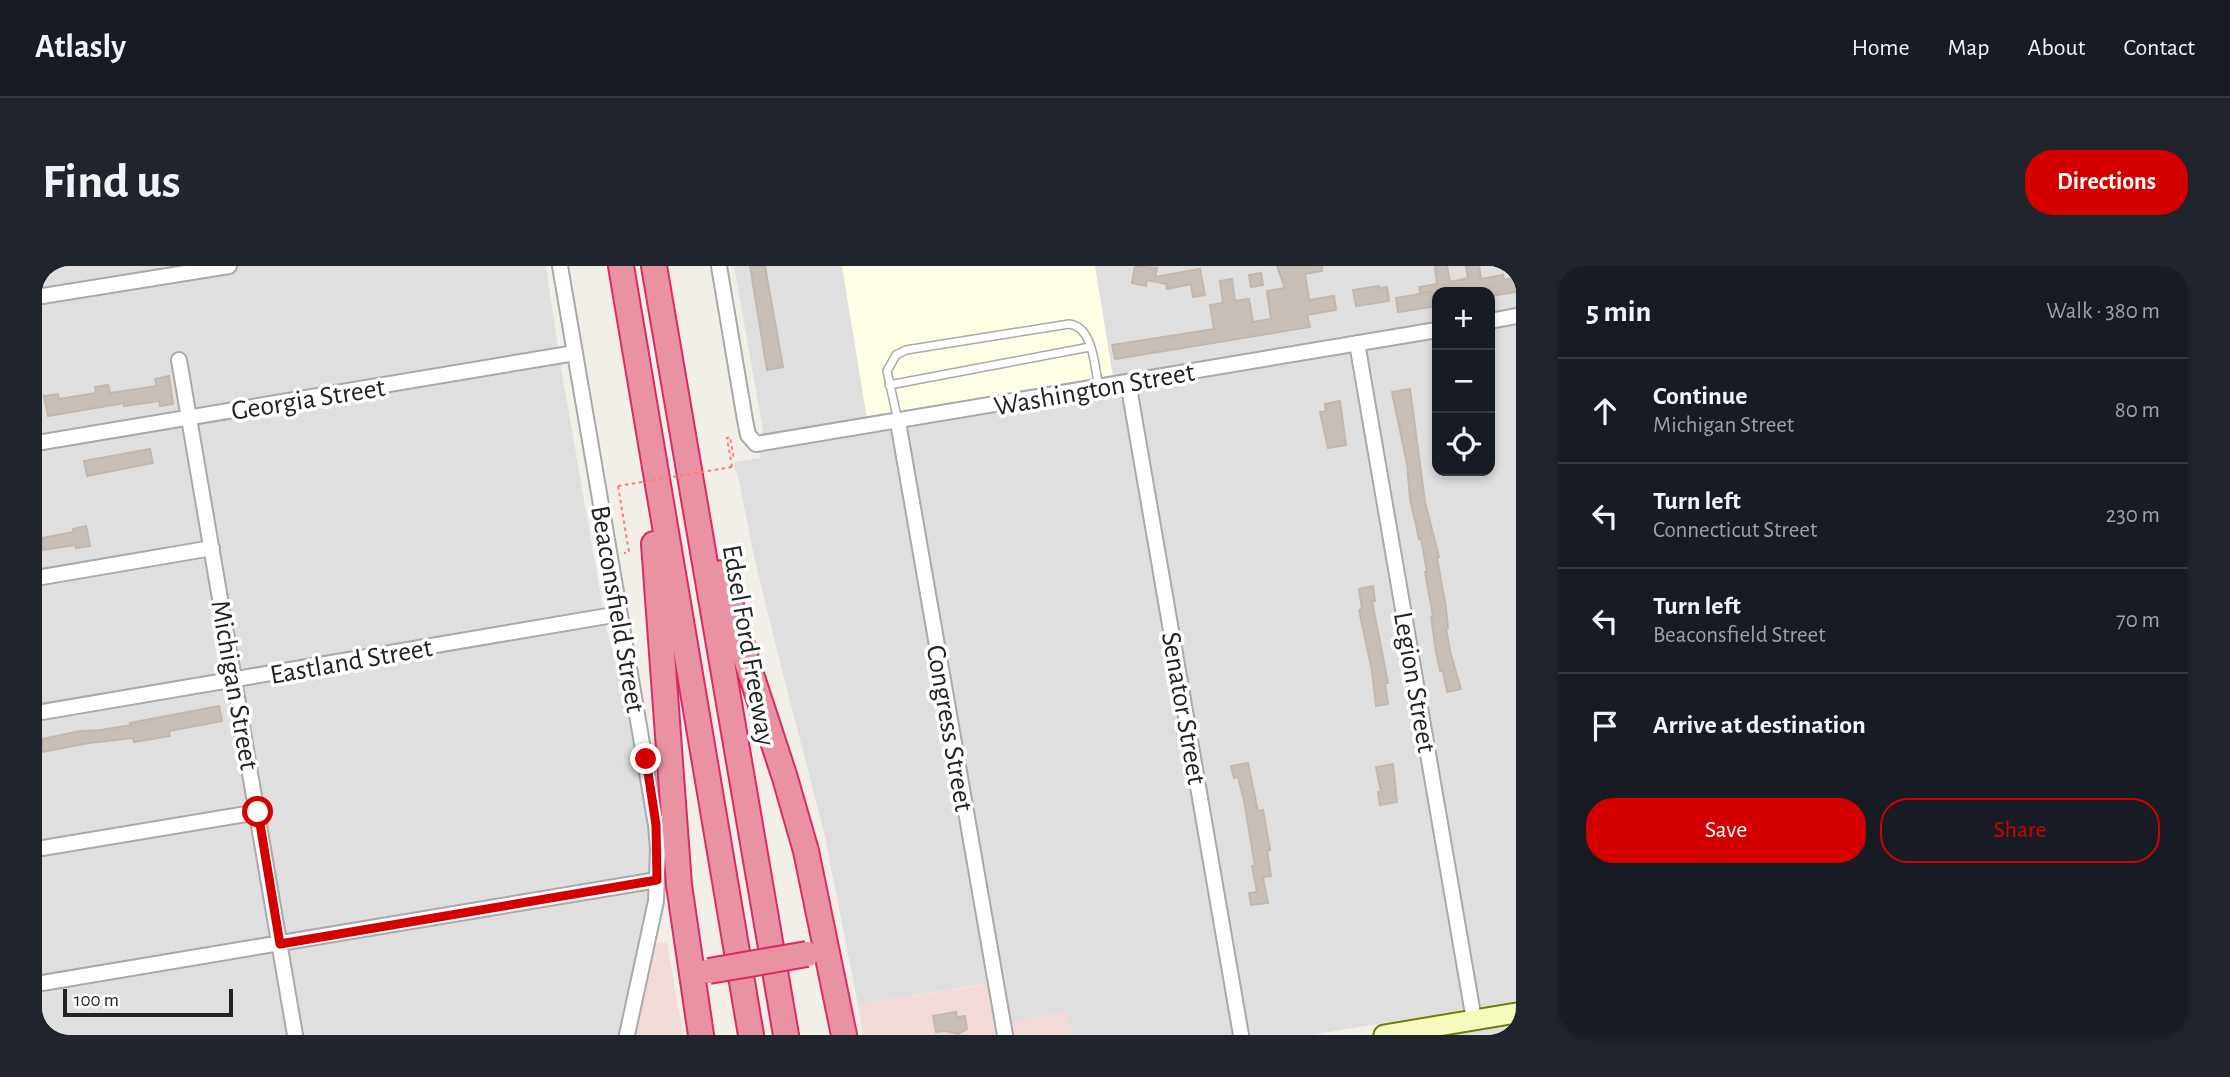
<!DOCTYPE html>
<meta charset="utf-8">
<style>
body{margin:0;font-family:"Alegreya Sans",sans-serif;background:#20242c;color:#f1f3f6}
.controls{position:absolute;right:21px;top:21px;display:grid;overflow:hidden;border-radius:14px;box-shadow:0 4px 10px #0003}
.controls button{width:63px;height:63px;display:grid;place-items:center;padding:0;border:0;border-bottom:2px solid #363941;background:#171b24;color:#f1f3f6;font:35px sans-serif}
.scale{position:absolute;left:21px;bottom:18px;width:170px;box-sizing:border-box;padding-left:7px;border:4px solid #222;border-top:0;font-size:19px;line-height:24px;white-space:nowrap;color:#222;-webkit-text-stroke:5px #fff;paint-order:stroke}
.stop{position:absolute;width:21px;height:21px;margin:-16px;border:5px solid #d40000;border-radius:50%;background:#fff}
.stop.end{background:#d40000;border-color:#fff;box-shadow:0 2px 7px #0008}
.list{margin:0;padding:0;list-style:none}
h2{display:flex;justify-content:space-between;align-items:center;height:91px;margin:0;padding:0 28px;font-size:30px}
h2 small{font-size:23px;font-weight:400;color:#9ea1a6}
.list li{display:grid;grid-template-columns:46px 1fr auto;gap:21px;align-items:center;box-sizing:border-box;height:105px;padding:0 28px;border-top:2px solid #363941}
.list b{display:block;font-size:26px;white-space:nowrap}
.list p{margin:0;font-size:23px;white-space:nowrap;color:#9ea1a6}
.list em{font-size:23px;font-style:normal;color:#9ea1a6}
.actions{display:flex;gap:14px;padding:21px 28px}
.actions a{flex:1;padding:16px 0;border:2px solid #d40000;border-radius:28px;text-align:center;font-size:24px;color:#d40000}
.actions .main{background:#d40000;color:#fff}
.icon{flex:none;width:38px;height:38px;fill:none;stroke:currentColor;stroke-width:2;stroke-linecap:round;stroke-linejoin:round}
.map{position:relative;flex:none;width:1474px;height:769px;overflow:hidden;border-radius:28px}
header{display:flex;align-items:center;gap:42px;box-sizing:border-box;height:98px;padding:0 35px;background:#171b24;border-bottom:2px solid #363941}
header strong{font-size:33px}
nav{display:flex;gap:38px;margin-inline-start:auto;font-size:24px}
.intro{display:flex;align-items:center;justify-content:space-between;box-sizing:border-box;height:168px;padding:0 42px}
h1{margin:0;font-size:49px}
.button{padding:18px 32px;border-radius:28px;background:#d40000;color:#fff;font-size:24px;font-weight:700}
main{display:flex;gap:42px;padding:0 42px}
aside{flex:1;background:#171b24;border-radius:28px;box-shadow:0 4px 10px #0003}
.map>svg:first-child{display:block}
.residential{fill:#e0dfdf;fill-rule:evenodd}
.commercial{fill:#f2dad9}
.education{fill:#ffffe5}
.building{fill:#c7bfb8;stroke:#c4b6ab;stroke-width:2}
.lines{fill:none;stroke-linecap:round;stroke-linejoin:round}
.lane-casing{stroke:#a9a9a9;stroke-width:10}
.street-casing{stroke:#a9a9a9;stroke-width:18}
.secondary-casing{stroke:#707d05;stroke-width:23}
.highway-casing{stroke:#dc2a67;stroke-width:28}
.path{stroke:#fa8072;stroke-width:2;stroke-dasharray:3.5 3.5;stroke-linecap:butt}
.lane{stroke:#fff;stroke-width:7}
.street{stroke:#fff;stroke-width:14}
.secondary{stroke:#f7fabf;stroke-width:19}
.highway{stroke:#e892a2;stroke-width:24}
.highway-bridge-casing{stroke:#dc2a67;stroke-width:28;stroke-linecap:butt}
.path-bridge{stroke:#fa8072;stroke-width:2;stroke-dasharray:3.5 3.5;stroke-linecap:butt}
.highway-bridge{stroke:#e892a2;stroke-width:24}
.route{stroke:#d40000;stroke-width:9}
.labels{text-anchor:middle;stroke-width:7;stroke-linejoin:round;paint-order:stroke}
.street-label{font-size:28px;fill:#222;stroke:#fff}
</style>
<header>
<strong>Atlasly</strong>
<nav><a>Home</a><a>Map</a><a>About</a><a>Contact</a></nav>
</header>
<div class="intro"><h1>Find us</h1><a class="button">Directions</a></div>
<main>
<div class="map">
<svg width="1474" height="769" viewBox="0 0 1474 769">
<rect width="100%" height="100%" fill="#f2efe9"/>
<path class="residential" d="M 0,0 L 504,0 L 519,102 L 565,365 L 587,445 L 605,549 L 607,596 L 605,640 L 576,769 L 0,769 Z
M 692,0 L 1474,0 L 1474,735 L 1269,769 L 1029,769 L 1025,746 L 967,756 L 960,715 L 816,739 L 782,566 L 735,385 L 712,290 L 696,210 L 693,204 L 692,196 L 719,192 L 717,185 L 721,165 ZM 1395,26 L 1448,26 L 1448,205 L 1395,205 Z
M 1474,758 L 1474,769 L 1409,769 Z"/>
<path class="commercial" d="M 615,676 L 625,677 L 641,769 L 593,769 Z
M 946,718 L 954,758 L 1025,746 L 1029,769 L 821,769 L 816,739 Z"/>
<path class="education" d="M 800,0 L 1053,0 L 1071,111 L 825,153 Z"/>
<path class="building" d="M 708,0 L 723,0 L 741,101 L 725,104 Z
M 1093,0 L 1115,2 L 1113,11 L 1158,3 L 1163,29 L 1151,31 L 1149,18 L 1125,23 L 1124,18 L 1105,14 L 1104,20 L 1090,17 Z
M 1235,0 L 1280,0 L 1280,5 L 1263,8 L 1267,34 L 1292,30 L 1294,44 L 1265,49 L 1268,61 L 1073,93 L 1070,79 L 1172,63 L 1168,39 L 1181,37 L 1178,15 L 1190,13 L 1193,35 L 1207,33 L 1211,56 L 1229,53 L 1225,25 L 1243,22 Z
M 1393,0 L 1405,0 L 1408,16 L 1426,12 L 1424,0 L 1437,0 L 1439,13 L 1461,9 L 1462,14 L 1474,11 L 1474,26 L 1448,30 L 1448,26 L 1395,26 L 1395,40 L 1356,46 L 1354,32 L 1389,26 L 1378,26 L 1377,21 L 1395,18 Z
M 1219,7 L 1221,19 L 1209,21 L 1207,9 Z
M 1337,20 L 1337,22 L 1345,21 L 1347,35 L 1314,40 L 1311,24 Z
M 127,110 L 131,138 L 118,140 L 117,135 L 82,140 L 82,137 L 6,150 L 2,130 L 16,128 L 17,133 L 54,127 L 53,121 L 66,119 L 68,127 L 115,120 L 113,113 Z
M 1368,123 L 1383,236 L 1397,291 L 1395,292 L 1404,342 L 1406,362 L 1404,363 L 1409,389 L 1419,423 L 1405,426 L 1401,405 L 1398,405 L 1394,385 L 1389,351 L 1391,350 L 1383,306 L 1385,306 L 1379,272 L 1377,273 L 1368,233 L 1365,198 L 1350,126 Z
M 1298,135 L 1304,179 L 1286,182 L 1278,146 L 1284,145 L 1283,138 Z
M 108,183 L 111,197 L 45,210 L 42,195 Z
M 44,260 L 48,280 L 34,282 L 34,279 L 0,284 L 0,272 L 31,266 L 31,263 Z
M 1331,320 L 1333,335 L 1330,335 L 1346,417 L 1343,417 L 1346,438 L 1334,440 L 1330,405 L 1317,344 L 1320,343 L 1317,323 Z
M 177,440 L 180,455 L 127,465 L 128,470 L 92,476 L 91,472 L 47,477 L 0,486 L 0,473 L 38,465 L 59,464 L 89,459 L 88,457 Z
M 1206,497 L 1216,545 L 1221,544 L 1228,584 L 1225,585 L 1229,610 L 1221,611 L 1226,637 L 1209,639 L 1207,627 L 1215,626 L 1210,600 L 1213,600 L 1202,534 L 1196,511 L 1192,512 L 1189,500 Z
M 1351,498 L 1355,536 L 1338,539 L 1336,526 L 1339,526 L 1334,501 Z
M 914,746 L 915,751 L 923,750 L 925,763 L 916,768 L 902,765 L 894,766 L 891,750 Z"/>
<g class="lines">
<g class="lane-casing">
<path id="lane" d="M 847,119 L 1048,81
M 856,155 L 845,105 L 854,89 L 864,84 L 1027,58 C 1052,61 1052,100 1057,121"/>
</g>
<g class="street-casing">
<path id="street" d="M 518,0 L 614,559 L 616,584 L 614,635 L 585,769
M 677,0 L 703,154 L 706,169 L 714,178 L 1395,64
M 0,30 L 187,0
M 1448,55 L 1474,50
M 1315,77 L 1432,754
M 137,94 L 253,769
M 1086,116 L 1199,769
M 856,156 L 963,769
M 0,176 L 533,87
M 0,311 L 170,282
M 0,446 L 577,348
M 0,582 L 216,546
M 0,717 L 615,614"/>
</g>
<g class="secondary-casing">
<path id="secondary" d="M 1342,769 L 1474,747"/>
</g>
<g class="highway-casing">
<path id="highway" d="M 579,0 L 709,769
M 612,0 L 744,769
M 612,278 L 637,619 L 659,769
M 680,307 L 704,393 L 743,512 L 764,585 L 802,769"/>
</g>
<path class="path" d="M 690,201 L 685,172 L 688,171 L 692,194
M 576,220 L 587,286 L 582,287"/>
<use href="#lane" class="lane"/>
<use href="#street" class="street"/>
<use href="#secondary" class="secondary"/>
<use href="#highway" class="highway"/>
<g class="highway-bridge-casing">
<path id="highway-bridge" d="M 667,705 L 765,688"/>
</g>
<path class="path-bridge" d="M 576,220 L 690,201"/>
<use href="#highway-bridge" class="highway-bridge"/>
</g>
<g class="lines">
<path class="route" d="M 216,546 L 238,678 L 615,614 L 614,559 L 604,493"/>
</g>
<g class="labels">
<g class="street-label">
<text transform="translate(1052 122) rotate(-10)" y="10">Washington Street</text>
<text transform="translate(266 132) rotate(-9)" y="10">Georgia Street</text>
<text transform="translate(577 343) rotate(80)" y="10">Beaconsfield Street</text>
<text transform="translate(708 379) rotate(80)" y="10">Edsel Ford Freeway</text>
<text transform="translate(309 394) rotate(-10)" y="10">Eastland Street</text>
<text transform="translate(1374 416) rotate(80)" y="10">Legion Street</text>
<text transform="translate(194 419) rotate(80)" y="10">Michigan Street</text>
<text transform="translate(1143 442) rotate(80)" y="10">Senator Street</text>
<text transform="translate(909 462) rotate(80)" y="10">Congress Street</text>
</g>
</g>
</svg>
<div class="controls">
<button>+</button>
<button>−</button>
<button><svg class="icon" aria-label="locate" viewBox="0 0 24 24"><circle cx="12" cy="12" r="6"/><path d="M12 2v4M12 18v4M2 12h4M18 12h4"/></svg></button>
</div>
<div class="scale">100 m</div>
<div class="stop" style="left:216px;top:546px"></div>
<div class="stop end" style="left:604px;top:493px"></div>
</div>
<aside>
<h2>5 min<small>Walk · 380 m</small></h2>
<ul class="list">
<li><svg class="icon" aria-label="ahead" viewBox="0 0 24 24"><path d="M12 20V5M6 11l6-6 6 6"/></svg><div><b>Continue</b><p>Michigan Street</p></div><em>80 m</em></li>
<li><svg class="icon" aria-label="left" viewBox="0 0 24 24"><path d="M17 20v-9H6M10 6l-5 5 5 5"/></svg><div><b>Turn left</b><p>Connecticut Street</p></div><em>230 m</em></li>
<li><svg class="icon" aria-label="left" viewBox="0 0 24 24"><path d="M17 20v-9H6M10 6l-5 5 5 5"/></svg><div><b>Turn left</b><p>Beaconsfield Street</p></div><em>70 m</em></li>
<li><svg class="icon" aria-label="arrive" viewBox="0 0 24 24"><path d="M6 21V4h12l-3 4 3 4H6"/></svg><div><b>Arrive at destination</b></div></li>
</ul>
<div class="actions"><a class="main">Save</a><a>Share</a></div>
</aside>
</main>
